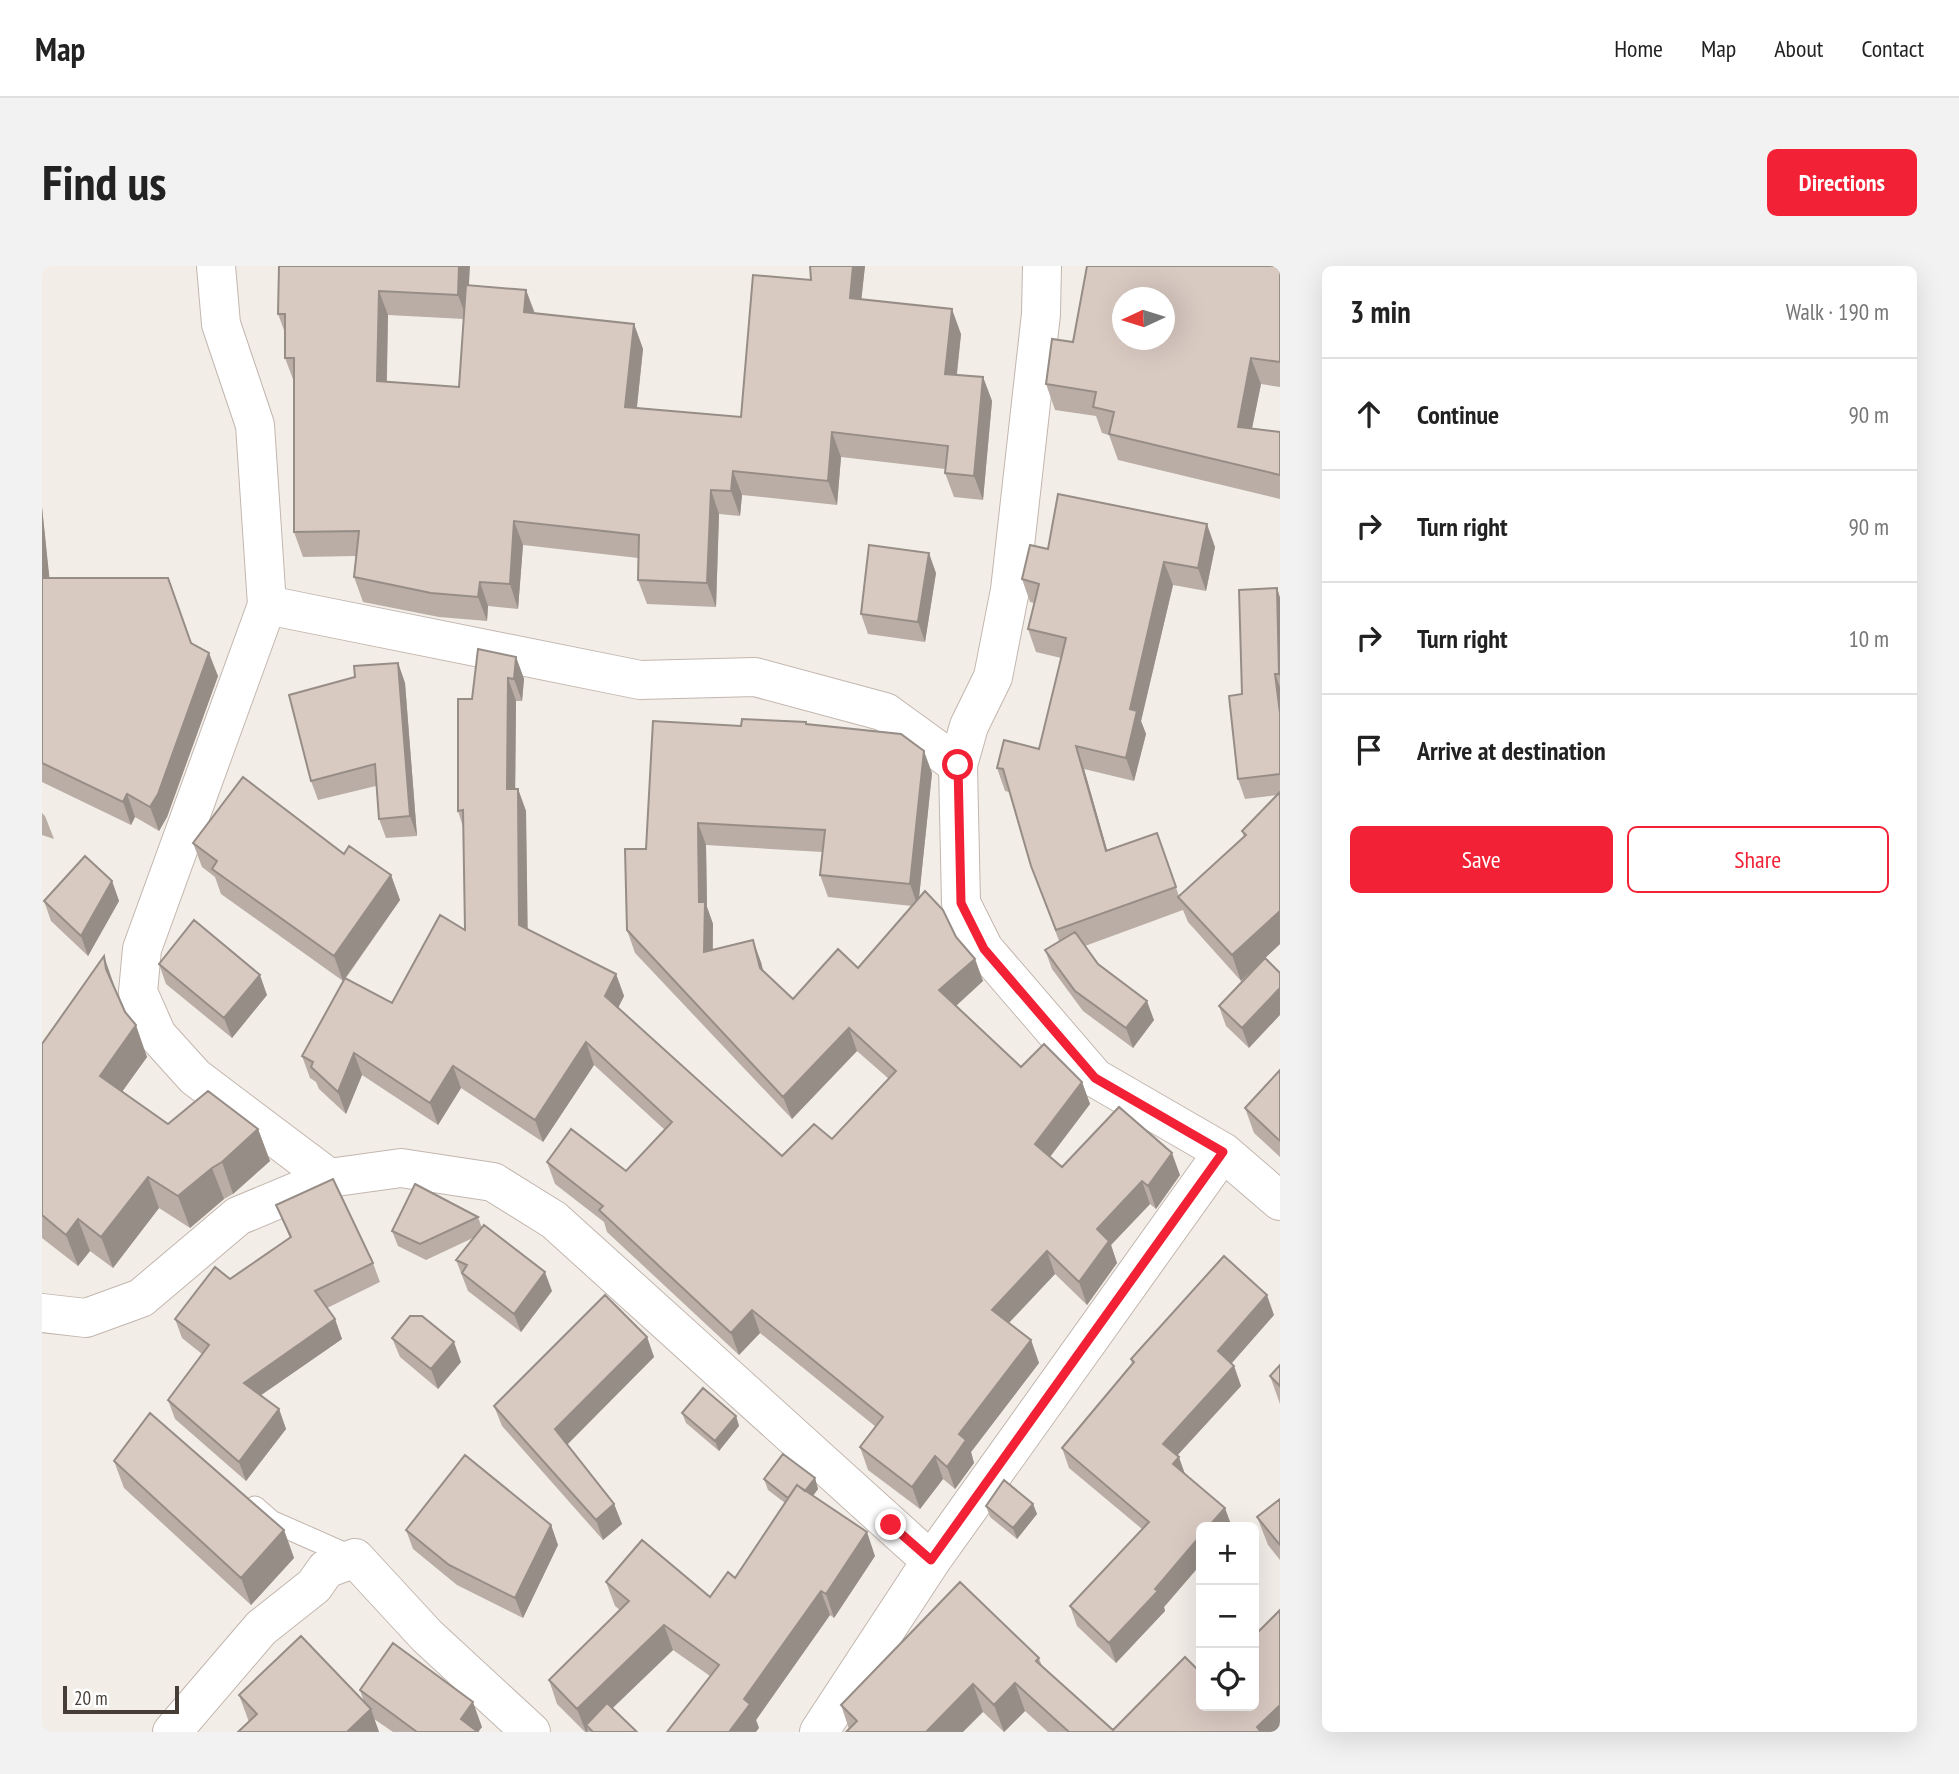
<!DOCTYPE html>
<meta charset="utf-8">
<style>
body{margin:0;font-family:"PT Sans Narrow",sans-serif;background:#f2f2f2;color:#222}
.controls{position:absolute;right:21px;bottom:21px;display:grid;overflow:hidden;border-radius:10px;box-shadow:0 7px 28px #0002}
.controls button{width:63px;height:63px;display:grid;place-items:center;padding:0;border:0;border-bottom:2px solid #e0e0e0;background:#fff;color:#222;font:35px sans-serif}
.compass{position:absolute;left:1070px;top:21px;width:63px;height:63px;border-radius:50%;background:#fff;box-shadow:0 7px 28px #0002;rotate:266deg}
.scale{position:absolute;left:21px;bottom:18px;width:116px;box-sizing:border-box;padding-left:7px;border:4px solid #473d37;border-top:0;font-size:19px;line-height:24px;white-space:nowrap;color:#473d37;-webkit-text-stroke:5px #fff;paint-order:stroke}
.stop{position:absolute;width:21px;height:21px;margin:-16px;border:5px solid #f22135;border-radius:50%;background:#fff}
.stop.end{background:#f22135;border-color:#fff;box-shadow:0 2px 7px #0008}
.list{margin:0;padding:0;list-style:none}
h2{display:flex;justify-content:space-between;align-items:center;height:91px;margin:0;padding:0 28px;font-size:30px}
h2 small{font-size:23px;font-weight:400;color:#767676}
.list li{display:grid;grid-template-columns:46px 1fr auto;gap:21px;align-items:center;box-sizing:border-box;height:112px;padding:0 28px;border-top:2px solid #e0e0e0}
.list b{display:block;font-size:26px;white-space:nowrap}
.list em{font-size:23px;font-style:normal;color:#767676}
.actions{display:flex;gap:14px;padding:21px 28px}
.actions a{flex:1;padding:16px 0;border:2px solid #f22135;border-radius:10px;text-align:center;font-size:24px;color:#f22135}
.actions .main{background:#f22135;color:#fff}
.icon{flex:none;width:38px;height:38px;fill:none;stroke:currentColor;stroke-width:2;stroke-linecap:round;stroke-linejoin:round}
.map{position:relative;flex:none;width:1238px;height:1466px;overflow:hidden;border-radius:10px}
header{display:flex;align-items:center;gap:42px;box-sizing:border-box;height:98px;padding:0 35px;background:#fff;border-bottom:2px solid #e0e0e0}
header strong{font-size:33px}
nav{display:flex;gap:38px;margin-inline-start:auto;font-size:24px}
.intro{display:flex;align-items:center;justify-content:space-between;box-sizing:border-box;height:168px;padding:0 42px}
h1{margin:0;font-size:49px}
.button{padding:18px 32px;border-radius:10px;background:#f22135;color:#fff;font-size:24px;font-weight:700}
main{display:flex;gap:42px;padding:0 42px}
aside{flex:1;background:#fff;border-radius:10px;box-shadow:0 7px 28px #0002}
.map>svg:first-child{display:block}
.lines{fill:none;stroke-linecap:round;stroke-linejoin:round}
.service-casing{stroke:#c2b6ae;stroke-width:23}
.minor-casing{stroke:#c2b6ae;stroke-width:40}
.service{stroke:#fff;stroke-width:21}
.minor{stroke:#fff;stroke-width:38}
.wall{fill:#baada6;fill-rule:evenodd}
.shaded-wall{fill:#978d87}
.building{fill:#d8c9c1;stroke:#978d87;stroke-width:2;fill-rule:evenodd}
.route{stroke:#f22135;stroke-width:9}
</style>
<header>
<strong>Map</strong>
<nav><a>Home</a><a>Map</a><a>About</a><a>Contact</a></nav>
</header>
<div class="intro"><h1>Find us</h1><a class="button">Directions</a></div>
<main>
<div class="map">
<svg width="1238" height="1466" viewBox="0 0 1238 1466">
<rect width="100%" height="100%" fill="#f3ede8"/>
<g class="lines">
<g class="service-casing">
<path id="service" d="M 213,1241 L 229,1255 L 313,1292"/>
</g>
<g class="minor-casing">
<path id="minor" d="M 174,0 L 179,58 L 213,159 L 225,339 L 100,683 L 96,726 L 115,769 L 153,811 L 287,912
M 225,339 L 598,414 L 713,411 L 843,446 L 916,499
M 1181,886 L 1238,935
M 0,1047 L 44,1052 L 99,1032 L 196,950 L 287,912 L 359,902 L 451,916 L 512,954 L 889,1295 L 1181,886 L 1053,812 L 942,683 L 919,637 L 916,499 L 927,460 L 951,411 L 968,324 L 999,48 L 1000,0
M 130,1466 L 219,1362 L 272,1320 L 284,1303 L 313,1292 L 385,1370 L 489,1466
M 777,1466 L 889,1295"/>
</g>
<use href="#service" class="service"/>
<use href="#minor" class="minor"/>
</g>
<path class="wall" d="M 237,0 L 427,19 L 484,24 L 493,47 L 592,58 L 601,83 L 595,142 L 699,151 L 769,14 L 768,0 L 823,0 L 819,33 L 919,68 L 915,109 L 941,111 L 950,135 L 941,234 L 912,231 L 903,207 L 903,203 L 799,191 L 795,239 L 700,229 L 698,250 L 677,248 L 674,341 L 605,338 L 596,314 L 596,292 L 481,279 L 476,343 L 446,340 L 445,355 L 397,351 L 321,336 L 312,311 L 314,290 L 261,291 L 252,266 L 252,116 L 243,92 L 243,67 L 236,48 ZM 346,49 L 422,53 L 417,121 L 345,116 Z
M 1238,0 L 1238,121 L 1219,118 L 1210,162 L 1238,166 L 1238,233 L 1076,194 L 1067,169 L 1060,167 L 1054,150 L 1013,144 L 1004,118 L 1031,76 Z
M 0,241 L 7,312 L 150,378 L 176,410 L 125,551 L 117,565 L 93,551 L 89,559 L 0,516 Z
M 1173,281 L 1164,325 L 1131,319 L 1099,455 L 1104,468 L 1092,515 L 1042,503 L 1065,584 L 1115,567 L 1137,630 L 1202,571 L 1200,565 L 1235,529 L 1203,533 L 1196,513 L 1200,428 L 1235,322 L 1238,332 L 1238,678 L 1223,692 L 1207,782 L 1184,760 L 1177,740 L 1217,697 L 1199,715 L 1146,656 L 1141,644 L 1043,680 L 1056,698 L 1112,754 L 1091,782 L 1041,745 L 1010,703 L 1003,684 L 1017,675 L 989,600 L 967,526 L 963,525 L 955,502 L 997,483 L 1019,392 L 994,386 L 986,363 L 992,337 L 988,336 L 980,313 Z
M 894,307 L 883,376 L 826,368 L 819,348 Z
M 474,391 L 482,413 L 480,435 L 474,435 L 473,523 L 476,523 L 484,545 L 485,663 L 574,708 L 582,730 L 576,742 L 740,890 L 790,873 L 847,813 L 815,785 L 750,853 L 593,687 L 585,664 L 604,583 L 699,460 L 764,456 L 765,459 L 890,507 L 877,632 L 914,671 L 933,693 L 941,715 L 914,740 L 979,801 L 1040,816 L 1048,838 L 1008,891 L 1020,901 L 1138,909 L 1114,943 L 1108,938 L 1069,979 L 1075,997 L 1045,1039 L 1013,1008 L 967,1057 L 989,1074 L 997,1097 L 929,1186 L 932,1197 L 913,1223 L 901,1213 L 878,1243 L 826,1204 L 818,1181 L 834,1161 L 718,1067 L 697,1089 L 565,966 L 562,956 L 513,918 L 505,896 L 584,905 L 623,864 L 552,799 L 501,876 L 419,822 L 396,859 L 320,809 L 304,848 L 277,823 L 274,816 L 268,812 L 260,790 L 301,715 L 179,628 L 173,611 L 160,601 L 151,577 L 302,588 L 349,609 L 358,634 L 304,712 L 350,737 L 423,664 L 421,561 L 416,545 L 430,433 ZM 664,579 L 780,586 L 778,609 L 786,631 L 870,640 L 816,702 L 751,733 L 721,705 L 719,696 L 671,684 L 671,658 L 665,641 Z
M 356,397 L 363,417 L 375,570 L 344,572 L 337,553 L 334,520 L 276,534 L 269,515 L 313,411 Z
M 0,547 L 3,550 L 12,573 L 0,569 Z
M 70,615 L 77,635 L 46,690 L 9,655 L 2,635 Z
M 117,698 L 225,729 L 190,772 L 124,718 Z
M 73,722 L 83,746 L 105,791 L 80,826 L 126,858 L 216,863 L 228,895 L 191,928 L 182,933 L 148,962 L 117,942 L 71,1002 L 48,985 L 36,1000 L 0,972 L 0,778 Z
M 1238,804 L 1238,891 L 1212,867 L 1203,842 Z
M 234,939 L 331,997 L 338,1016 L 285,1042 L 293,1053 L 300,1073 L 219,1129 L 237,1143 L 244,1163 L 204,1215 L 133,1153 L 126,1134 L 160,1088 L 140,1072 L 133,1053 L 248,972 Z
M 436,951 L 440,962 L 510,1025 L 479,1066 L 426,1025 L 414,994 L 433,971 L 384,994 L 356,980 L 350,965 Z
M 1232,1049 L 1189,1097 L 1192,1100 L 1199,1120 L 1135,1190 L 1143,1208 L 1159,1261 L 1159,1298 L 1122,1341 L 1123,1345 L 1074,1397 L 1035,1360 L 1028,1340 L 1100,1263 L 1027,1202 L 1020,1182 L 1090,1098 L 1089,1093 Z
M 605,1071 L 612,1091 L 525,1178 L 572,1238 L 580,1258 L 561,1274 L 460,1160 L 452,1140 Z
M 350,1072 L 419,1096 L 396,1123 L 358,1091 Z
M 1238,1099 L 1238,1138 L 1228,1110 Z
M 640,1147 L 694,1150 L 697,1160 L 677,1185 L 644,1157 Z
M 72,1195 L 242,1264 L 252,1292 L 209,1339 L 82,1222 Z
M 773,1212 L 776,1223 L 771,1230 L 833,1290 L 792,1352 L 788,1349 L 714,1454 L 717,1462 L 668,1410 L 631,1384 L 570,1442 L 595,1466 L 543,1466 L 515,1438 L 507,1414 L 578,1344 L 573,1340 L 564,1316 L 668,1331 L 693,1312 L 743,1237 L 726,1224 L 722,1213 Z
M 1238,1233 L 1238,1294 L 1226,1279 L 1215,1251 Z
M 991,1238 L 995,1248 L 975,1273 L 948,1251 L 944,1240 Z
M 509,1259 L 516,1279 L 481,1352 L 415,1319 L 371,1283 L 364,1264 Z
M 997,1392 L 1000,1400 L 1071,1464 L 1159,1440 L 1238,1466 L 1006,1466 L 983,1445 L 962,1466 L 941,1446 L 807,1463 L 799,1439 Z
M 318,1424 L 440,1461 L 436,1466 L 351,1466 L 332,1453 L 337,1466 L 207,1456 L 197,1429 L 322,1436 Z"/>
<path class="shaded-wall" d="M 417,0 L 428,0 L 425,53 L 416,29 Z
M 811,0 L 823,0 L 817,56 L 808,32 Z
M 484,24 L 493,49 L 482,46 Z
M 337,25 L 346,49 L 344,140 L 335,115 Z
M 910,43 L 919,68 L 912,132 L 903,108 Z
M 592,58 L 601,83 L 592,166 L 583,141 Z
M 1209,92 L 1219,118 L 1205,187 L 1196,161 Z
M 941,111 L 950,135 L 941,234 L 932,210 Z
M 790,166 L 799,191 L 795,239 L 786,215 Z
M 691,205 L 700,229 L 698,250 L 689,225 Z
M 669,224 L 677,248 L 674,341 L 665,317 Z
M 0,241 L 10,336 L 1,312 L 0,300 Z
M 472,255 L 481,279 L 476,343 L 468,318 Z
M 1165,258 L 1173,281 L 1164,325 L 1156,302 Z
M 887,287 L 894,307 L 883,376 L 876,356 Z
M 1122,296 L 1131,319 L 1099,455 L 1104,468 L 1092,515 L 1084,492 L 1088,443 Z
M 438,316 L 446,340 L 445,355 L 436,331 Z
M 1235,322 L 1238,332 L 1238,411 L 1237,408 Z
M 167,387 L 176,410 L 125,551 L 117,565 L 108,541 Z
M 474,391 L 482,413 L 480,435 L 472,413 Z
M 356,397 L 363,417 L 375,570 L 368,550 Z
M 1233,408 L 1238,421 L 1238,447 Z
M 466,412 L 474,435 L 473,546 L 465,523 Z
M 1034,480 L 1042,503 L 1072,608 L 1064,585 Z
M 882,485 L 890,507 L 876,641 L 868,618 Z
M 476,523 L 484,545 L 486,681 L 477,659 Z
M 85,528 L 93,551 L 89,559 L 81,536 Z
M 656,557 L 664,579 L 665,641 L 671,658 L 670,708 L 662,686 L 657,636 Z
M 349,609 L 358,634 L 301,715 L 292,690 Z
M 70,615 L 77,635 L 46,690 L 39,670 Z
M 1238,645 L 1238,678 L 1199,715 L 1190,689 Z
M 711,674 L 719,696 L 726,724 L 718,702 Z
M 62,690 L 73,722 L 76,735 L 64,703 Z
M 933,693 L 941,715 L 906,747 L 897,724 Z
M 574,708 L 582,730 L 571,752 L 563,730 Z
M 218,709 L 225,729 L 190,772 L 182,752 Z
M 1238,722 L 1238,749 L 1207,782 L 1200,762 Z
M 1105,735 L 1112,754 L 1091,782 L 1084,762 Z
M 94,759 L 105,791 L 69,841 L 58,810 Z
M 807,762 L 815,785 L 750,853 L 741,831 Z
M 544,776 L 552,799 L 501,876 L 493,854 Z
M 312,787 L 320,809 L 304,848 L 296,826 Z
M 411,800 L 419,822 L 396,859 L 388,837 Z
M 1040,816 L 1048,838 L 1001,900 L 993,878 Z
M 216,863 L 228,895 L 191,928 L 180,896 Z
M 1130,887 L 1138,909 L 1114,943 L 1106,920 Z
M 170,902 L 182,933 L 148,962 L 136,930 Z
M 106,911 L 117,942 L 71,1002 L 59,971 Z
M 1100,915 L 1108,938 L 1069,979 L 1075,997 L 1045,1039 L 1037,1016 L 1055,963 Z
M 36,953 L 48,985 L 36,1000 L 24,969 Z
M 1005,985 L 1013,1008 L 958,1066 L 950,1044 Z
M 503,1006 L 510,1025 L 479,1066 L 472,1048 Z
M 1225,1029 L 1232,1049 L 1183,1105 L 1176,1085 Z
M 710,1044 L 718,1067 L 697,1089 L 689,1067 Z
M 293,1053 L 300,1073 L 209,1136 L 202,1117 Z
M 605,1071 L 612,1091 L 521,1183 L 513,1163 Z
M 989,1074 L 997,1097 L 929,1186 L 932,1197 L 913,1223 L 905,1201 L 917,1168 Z
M 412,1076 L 419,1096 L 396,1123 L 389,1103 Z
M 1192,1100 L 1199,1120 L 1128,1197 L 1121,1178 Z
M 237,1143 L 244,1163 L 204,1215 L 197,1196 Z
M 694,1150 L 697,1160 L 677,1185 L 673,1175 Z
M 893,1190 L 901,1213 L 878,1243 L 870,1221 Z
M 1137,1191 L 1144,1211 L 1131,1198 Z
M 773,1212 L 776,1223 L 758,1247 L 754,1237 Z
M 572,1238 L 580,1258 L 561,1274 L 554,1254 Z
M 991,1238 L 995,1248 L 975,1273 L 971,1262 Z
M 1183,1242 L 1190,1261 L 1166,1261 Z
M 509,1259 L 516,1279 L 481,1352 L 473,1332 Z
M 242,1264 L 252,1292 L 209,1339 L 199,1312 Z
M 825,1266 L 833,1290 L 792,1352 L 784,1328 Z
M 1159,1269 L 1159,1298 L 1122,1341 L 1123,1345 L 1074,1397 L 1067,1377 Z
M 779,1325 L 788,1349 L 714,1454 L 717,1462 L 714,1466 L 687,1466 L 702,1433 Z
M 622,1359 L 631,1384 L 549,1463 L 544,1459 L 546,1465 L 544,1466 L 535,1443 Z
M 973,1417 L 983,1445 L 962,1466 L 952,1439 Z
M 931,1418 L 941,1446 L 921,1466 L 884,1466 Z
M 431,1436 L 440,1461 L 436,1466 L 419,1453 Z
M 1238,1439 L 1238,1466 L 1216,1466 L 1215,1461 Z
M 329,1443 L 337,1466 L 305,1466 Z"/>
<path class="building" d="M 237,0 L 417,0 L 416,29 L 337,25 L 335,115 L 417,121 L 424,19 L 484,24 L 482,46 L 592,58 L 583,141 L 699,151 L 711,9 L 769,14 L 768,0 L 811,0 L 808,32 L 910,43 L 903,108 L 941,111 L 932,210 L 903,207 L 906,180 L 790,166 L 786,215 L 691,205 L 689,225 L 669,224 L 665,317 L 596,314 L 597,269 L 472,255 L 468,318 L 438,316 L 436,331 L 389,327 L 312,311 L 317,265 L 252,266 L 252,92 L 243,92 L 243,48 L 236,48 Z
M 1045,0 L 1238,0 L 1238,96 L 1209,92 L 1196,161 L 1238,166 L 1238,209 L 1067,168 L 1072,146 L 1051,141 L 1054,126 L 1004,118 L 1010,73 L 1031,76 ZM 1081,32 L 1123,32 L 1123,74 L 1081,74 Z
M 1016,228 L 1165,258 L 1156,302 L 1122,296 L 1088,443 L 1095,445 L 1084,492 L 1034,480 L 1064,585 L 1115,567 L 1134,621 L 1014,664 L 989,600 L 961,503 L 955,502 L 962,474 L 997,483 L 1024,372 L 986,363 L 997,318 L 980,313 L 988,279 L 1006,283 Z
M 827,279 L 887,287 L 876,356 L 819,348 Z
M 0,300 L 1,312 L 126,312 L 149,377 L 167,387 L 116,528 L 108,541 L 85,528 L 81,536 L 0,497 Z
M 1235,322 L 1237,408 L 1233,408 L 1238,447 L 1238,508 L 1196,513 L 1187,430 L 1200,428 L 1197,324 Z
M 436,383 L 474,391 L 472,413 L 466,412 L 465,523 L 476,523 L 477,659 L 574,708 L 563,730 L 740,890 L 772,858 L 790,873 L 854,805 L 807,762 L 741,831 L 585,664 L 583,583 L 604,583 L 611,455 L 699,460 L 700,453 L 764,456 L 764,458 L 859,468 L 882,485 L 868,618 L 778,609 L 783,564 L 656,557 L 657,636 L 663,636 L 662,686 L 711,674 L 718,702 L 751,733 L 796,683 L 816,702 L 883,625 L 901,644 L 914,671 L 933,693 L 897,724 L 979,801 L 1002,778 L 1040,816 L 993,878 L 1020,901 L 1077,841 L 1130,887 L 1106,920 L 1100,915 L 1055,963 L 1067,975 L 1037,1016 L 1005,985 L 950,1044 L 989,1074 L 917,1168 L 924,1174 L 905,1201 L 893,1190 L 870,1221 L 818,1181 L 841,1151 L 710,1044 L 689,1067 L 557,944 L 561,940 L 505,896 L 529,863 L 584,905 L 630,856 L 544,776 L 493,854 L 411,800 L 388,837 L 312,787 L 296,826 L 269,801 L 271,796 L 260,790 L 303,712 L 350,737 L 398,649 L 423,664 L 421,544 L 416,545 L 416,433 L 430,433 Z
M 356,397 L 368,550 L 337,553 L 333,498 L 269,515 L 247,429 L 313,411 L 312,400 Z
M 201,511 L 302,588 L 307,580 L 349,609 L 292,690 L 170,603 L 175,595 L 151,577 Z
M 1238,526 L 1238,645 L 1190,689 L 1136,631 L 1204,569 L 1200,565 Z
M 43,590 L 70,615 L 39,670 L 2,635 Z
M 152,654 L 218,709 L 182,752 L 117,698 Z
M 1033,666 L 1056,698 L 1105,735 L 1084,762 L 1033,725 L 1003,684 Z
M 62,690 L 64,703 L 83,746 L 94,759 L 58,810 L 126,858 L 166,825 L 216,863 L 180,896 L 170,902 L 136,930 L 106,911 L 59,971 L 36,953 L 24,969 L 0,949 L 0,778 Z
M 1223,692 L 1238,707 L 1238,722 L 1200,762 L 1177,740 Z
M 1238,804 L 1238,875 L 1203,842 Z
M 291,913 L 331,997 L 273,1025 L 293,1053 L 202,1117 L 237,1143 L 197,1196 L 126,1134 L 167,1079 L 133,1053 L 173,1001 L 188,1013 L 249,971 L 234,939 Z
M 373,918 L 436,951 L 378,978 L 350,965 Z
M 442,959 L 503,1006 L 472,1048 L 420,1007 L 425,999 L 414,994 Z
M 1182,990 L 1225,1029 L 1176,1085 L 1192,1100 L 1121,1178 L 1137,1191 L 1131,1198 L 1183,1242 L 1166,1261 L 1159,1261 L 1159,1269 L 1113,1323 L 1116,1325 L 1067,1377 L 1028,1340 L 1107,1256 L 1020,1182 L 1092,1096 L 1089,1093 Z
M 563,1029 L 605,1071 L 513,1163 L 572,1238 L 554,1254 L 452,1140 Z
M 368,1050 L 380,1050 L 412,1076 L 389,1103 L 350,1072 Z
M 1238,1099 L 1238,1120 L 1228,1110 Z
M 661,1122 L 694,1150 L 673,1175 L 640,1147 Z
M 108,1147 L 242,1264 L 199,1312 L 72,1195 Z
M 741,1188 L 773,1212 L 763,1225 L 755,1219 L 746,1232 L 722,1213 Z
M 423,1189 L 509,1259 L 473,1332 L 407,1299 L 364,1264 Z
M 962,1214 L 991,1238 L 971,1262 L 944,1240 Z
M 755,1219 L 825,1266 L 784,1328 L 779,1325 L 702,1433 L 708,1438 L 687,1466 L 625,1466 L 677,1399 L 622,1359 L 535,1443 L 507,1414 L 587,1335 L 564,1316 L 600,1274 L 668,1331 L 686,1306 L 693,1312 Z
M 1238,1233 L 1238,1279 L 1215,1251 Z
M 918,1316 L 997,1392 L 994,1395 L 1071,1464 L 1143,1391 L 1159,1407 L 1159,1440 L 1212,1440 L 1212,1370 L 1238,1344 L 1238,1439 L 1215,1461 L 1219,1466 L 1027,1466 L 973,1417 L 952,1439 L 931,1418 L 884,1466 L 804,1466 L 815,1455 L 799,1439 Z
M 259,1370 L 329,1443 L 305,1466 L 196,1466 L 215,1448 L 197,1429 Z
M 351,1377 L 431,1436 L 419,1453 L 436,1466 L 375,1466 L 318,1424 Z
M 565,1437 L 595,1466 L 551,1466 L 544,1459 Z"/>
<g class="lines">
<path class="route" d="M 849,1259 L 889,1294 L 1181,886 L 1053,812 L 942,683 L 919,637 L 916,499"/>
</g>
</svg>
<div class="controls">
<button>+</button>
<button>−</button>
<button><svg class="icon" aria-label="locate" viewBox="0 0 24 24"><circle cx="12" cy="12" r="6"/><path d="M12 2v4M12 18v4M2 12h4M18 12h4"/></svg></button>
</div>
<svg class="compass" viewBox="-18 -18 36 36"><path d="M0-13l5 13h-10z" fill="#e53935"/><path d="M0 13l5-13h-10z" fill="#767676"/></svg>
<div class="scale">20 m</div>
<div class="stop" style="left:916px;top:499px"></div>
<div class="stop end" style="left:849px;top:1259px"></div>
</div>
<aside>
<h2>3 min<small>Walk · 190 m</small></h2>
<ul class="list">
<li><svg class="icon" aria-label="ahead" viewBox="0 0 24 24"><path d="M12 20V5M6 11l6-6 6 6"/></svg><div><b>Continue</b></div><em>90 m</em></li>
<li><svg class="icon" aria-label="right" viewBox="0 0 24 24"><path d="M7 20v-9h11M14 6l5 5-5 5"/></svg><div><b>Turn right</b></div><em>90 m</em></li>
<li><svg class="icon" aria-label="right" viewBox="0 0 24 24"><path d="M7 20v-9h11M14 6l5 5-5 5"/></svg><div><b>Turn right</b></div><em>10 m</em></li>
<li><svg class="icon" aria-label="arrive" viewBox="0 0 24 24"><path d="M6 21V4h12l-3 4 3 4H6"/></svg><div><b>Arrive at destination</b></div></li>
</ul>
<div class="actions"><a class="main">Save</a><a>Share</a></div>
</aside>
</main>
